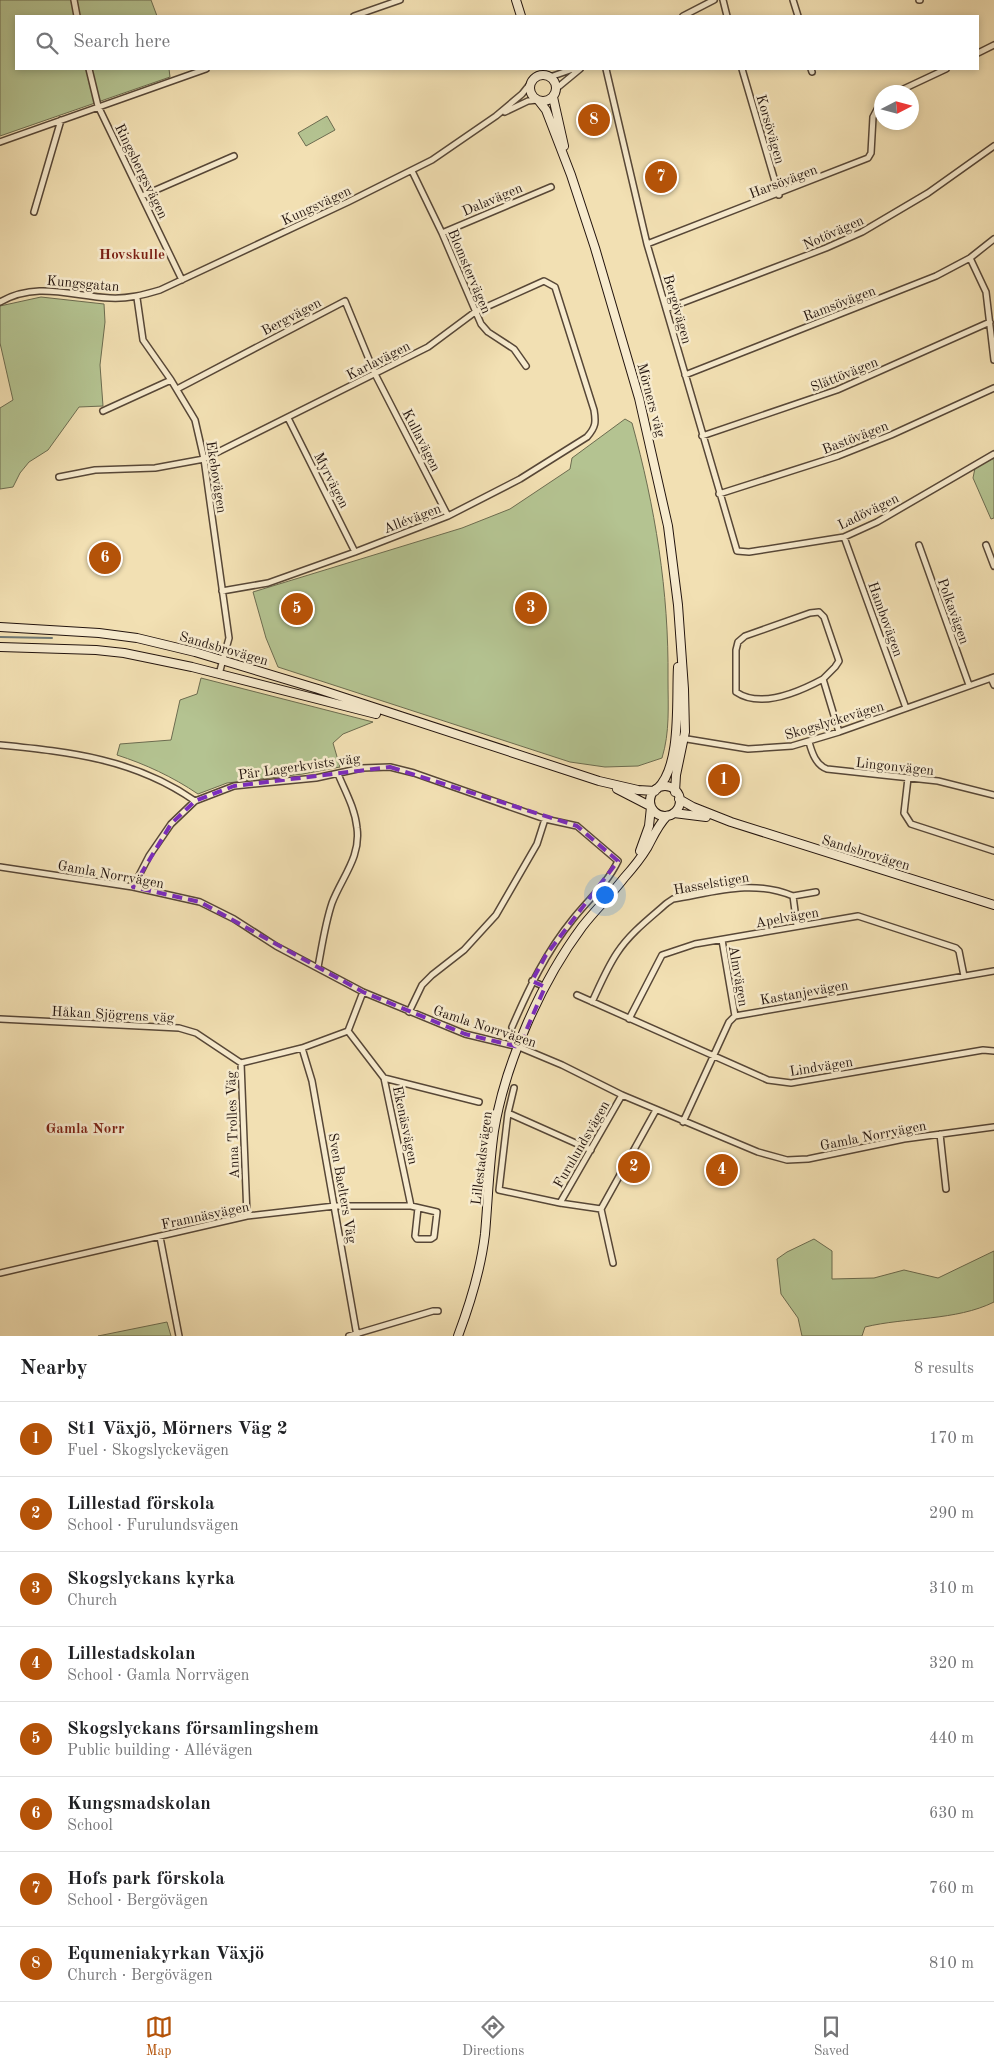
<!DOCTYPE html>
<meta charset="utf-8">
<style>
body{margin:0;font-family:"Old Standard TT",serif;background:#f2f2f2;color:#202124}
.compass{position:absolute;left:874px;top:85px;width:45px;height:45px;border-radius:50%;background:#fff;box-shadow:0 2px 8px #0003;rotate:84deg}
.you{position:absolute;left:604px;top:894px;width:18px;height:18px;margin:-12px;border:4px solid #fff;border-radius:50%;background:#1a73e8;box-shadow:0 0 0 8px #1a73e833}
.badge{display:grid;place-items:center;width:32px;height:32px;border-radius:50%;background:#b45309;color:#fff;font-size:16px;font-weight:700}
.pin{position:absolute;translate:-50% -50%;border:2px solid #fff;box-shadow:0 1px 5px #0006}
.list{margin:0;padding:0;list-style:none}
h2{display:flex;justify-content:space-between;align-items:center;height:65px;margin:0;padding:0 20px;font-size:21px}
h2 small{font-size:16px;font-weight:400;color:#757577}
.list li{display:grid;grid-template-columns:32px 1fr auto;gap:15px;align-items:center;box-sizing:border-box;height:75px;padding:0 20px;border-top:1px solid #e0e0e0}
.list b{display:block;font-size:19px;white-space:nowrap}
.list p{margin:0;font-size:16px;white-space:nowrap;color:#757577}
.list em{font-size:16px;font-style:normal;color:#757577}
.icon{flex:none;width:28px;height:28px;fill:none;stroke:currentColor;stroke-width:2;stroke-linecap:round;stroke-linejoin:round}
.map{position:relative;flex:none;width:994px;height:1336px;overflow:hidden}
.search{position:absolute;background:#fff;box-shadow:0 2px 8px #0003;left:15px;right:15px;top:15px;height:55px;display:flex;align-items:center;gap:12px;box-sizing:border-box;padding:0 18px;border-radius:0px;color:#757577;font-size:19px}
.sheet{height:665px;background:#fff}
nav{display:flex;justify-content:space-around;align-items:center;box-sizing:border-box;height:70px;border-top:1px solid #e0e0e0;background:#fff;font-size:14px;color:#757577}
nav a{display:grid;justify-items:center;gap:2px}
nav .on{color:#b45309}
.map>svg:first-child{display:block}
.green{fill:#b4c391;stroke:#6c6c50}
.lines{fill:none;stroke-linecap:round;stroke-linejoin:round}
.stream{stroke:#6f7874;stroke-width:2}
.street-casing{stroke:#574737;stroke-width:8}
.secondary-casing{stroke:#23140e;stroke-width:10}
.street{stroke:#f7ebce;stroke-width:5}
.secondary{stroke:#f7ebce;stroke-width:8}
.marked{fill:none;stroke:#7b2cbf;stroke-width:4;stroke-dasharray:10 6;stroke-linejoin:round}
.labels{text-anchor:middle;stroke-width:5;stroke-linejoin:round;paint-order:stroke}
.street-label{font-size:14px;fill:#23140e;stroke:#f7ebce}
.neighbourhood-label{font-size:15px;font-weight:bold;fill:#7a1f14;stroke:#f7ebce}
</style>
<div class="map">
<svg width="994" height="1336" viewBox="0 0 994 1336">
<rect width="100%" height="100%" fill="#f2e0b3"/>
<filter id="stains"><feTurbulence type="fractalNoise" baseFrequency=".004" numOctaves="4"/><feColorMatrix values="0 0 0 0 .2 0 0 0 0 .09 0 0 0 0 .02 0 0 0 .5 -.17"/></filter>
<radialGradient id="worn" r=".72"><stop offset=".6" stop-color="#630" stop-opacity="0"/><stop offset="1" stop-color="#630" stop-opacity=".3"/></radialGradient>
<path class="green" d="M 0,0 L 151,0 L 157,16 L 16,16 L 16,69 L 169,69 L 170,77 L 0,136 Z
M 327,116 L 335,130 L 306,146 L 298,133 Z
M 41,297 L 104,304 L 105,322 L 100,365 L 103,406 L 79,407 L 48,450 L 29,462 L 20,473 L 13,487 L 0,489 L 0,408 L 13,400 L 0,343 L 0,306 Z
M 625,419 L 632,423 C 655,507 669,591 668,679 C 668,706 670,732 662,758 L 638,766 L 605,767 L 570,762 L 278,667 L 266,638 L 253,592 L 462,528 L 510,509 L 570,469 L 572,458 Z
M 994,458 L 994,518 L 991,519 L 973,478 L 975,468 Z
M 201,678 L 373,722 L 343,734 L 333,743 L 340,767 L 303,774 L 227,783 L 198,794 C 173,777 145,764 117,755 L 120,744 L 171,740 L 180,700 L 197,694 Z
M 814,1239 L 832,1251 L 832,1279 L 874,1278 L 904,1270 L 938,1278 L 994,1251 L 994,1302 C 956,1321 906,1317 865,1327 L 862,1336 L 802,1336 L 798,1318 L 781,1294 L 777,1259 L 787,1252 Z
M 167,1322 L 171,1336 L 98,1336 Z"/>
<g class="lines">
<path class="stream" d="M 0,637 L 52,638"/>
<g class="street-casing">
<path id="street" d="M 74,0 L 77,16
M 723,0 L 727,16
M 793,0 L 798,16
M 919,0 L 920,0
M 354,16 L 400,0
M 683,16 L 714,0
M 978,53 L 994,45
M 89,69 L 98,106 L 182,280
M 606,69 L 647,244 L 737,551 L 749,552 L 844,537 L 877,522 L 994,454
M 742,69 L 779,195
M 811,69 L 812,72
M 550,77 L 573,69
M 557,88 L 580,69
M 897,92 L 946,69
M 505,112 L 528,101 L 537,100
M 0,142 L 206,69
M 412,171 L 442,233 L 481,324 L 488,332 L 514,349 L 526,366
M 142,196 L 234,156
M 34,212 L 61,120
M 442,233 L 551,187
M 647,244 L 868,158 L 871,153 L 873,117 L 882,100
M 970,258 L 986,292 L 994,360
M 137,298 L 143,340 L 171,380 L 195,420 L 204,459 L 229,638 L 219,674
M 0,302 C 37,281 71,296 110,298 C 128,299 143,295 160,290 L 348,202 L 432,160 L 496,116 L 522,94 L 530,84
M 666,309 L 826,248 L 862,232 L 928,193 L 994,146
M 685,375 L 936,276 L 970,258 L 994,239
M 177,389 L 345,301 L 375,374 L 448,516
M 103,411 L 171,380
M 288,418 L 355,552
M 702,436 L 837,390 L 990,322
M 59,477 L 95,470 L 155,468 L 204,459 L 428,347 L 475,312 L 544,281 L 555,287 L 594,410 C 596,422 596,427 587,437 L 520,479 L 448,516 L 355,552 L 268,583 L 222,591
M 719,494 L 838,456 L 891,435 L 994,388
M 844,537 L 906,708
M 919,545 L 969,685
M 986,545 L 994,566
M 991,678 L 994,685
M 823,679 C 799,692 761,709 736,692 L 736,650 L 738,642 L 745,636 L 810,613 L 819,612 L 824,617 L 839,661 L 835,667 L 823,679 L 839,732
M 681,738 L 748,749 L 792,746 L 839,732 L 994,677
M 809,742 C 812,753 816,765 827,769 L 938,781 L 994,795
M 0,745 C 71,752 135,759 195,801
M 908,778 L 904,813 L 911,824 L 994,851
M 0,867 L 133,887 L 200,902 L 234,919 L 276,946 L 363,992 L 465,1034 L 519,1047 L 562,1065 L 622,1095 L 758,1152 L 787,1160 L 808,1159 L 904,1139 L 994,1127
M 133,887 L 149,856 L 171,824 L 195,801 L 234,786 L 316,778 L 362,768 L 390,767 L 414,773 L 545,819 L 577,826 L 618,861 C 607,884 588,900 573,919 C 546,952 529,988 512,1027
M 793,896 L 816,892
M 722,940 L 735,1016
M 318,967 C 322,946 325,924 332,903 C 342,877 361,857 357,828 C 355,808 345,791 338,774
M 532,981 L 545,987
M 577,995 L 768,1080 L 791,1083 L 983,1050 L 994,1051
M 592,1002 C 600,985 607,968 617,953 C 630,933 650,918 667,903 L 673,899 C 715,892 752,879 793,896 L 797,926
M 409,1012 L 422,985 L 432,975 L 464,950 L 496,915 L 537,844 L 545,819
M 0,1019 L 179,1028 L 196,1033 L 241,1063 L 302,1048 L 348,1031 L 363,992
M 629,1019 L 662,955 L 695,944 L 858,916 L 956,948 L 959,951 L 964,976
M 348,1031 L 384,1078 L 411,1206
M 302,1048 L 312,1081 L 357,1336
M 241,1063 L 247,1216
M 384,1078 L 479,1102
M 514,1088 L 508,1113 L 499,1190 L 560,1203 L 601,1209
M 508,1113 L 591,1150
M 683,1122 L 729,1022 L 735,1016 L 994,971
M 940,1134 L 946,1189
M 560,1203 L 622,1095
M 601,1209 L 656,1110
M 601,1209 L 613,1263
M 160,1237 L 179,1336
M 0,1273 L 247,1216 L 335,1206 L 411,1206 L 437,1212 L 434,1237 L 431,1239 L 417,1239 L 415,1236 L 418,1208
M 349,1336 L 433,1311 L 438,1311"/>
</g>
<g class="secondary-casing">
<path id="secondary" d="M 516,0 L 521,16
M530 88a13 13 0 1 1 26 0a13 13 0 1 1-26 0Z
M 553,97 L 564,146
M 539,101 L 546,110 L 571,175 L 595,248 L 639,398 L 668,526 L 678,605 L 684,689 L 685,732 L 676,775 L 675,792
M 0,627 L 99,633 L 137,638 L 195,652 L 318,689 L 599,781 L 638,790 L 655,791
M 0,647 L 96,650 L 124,653 L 192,667 L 376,714
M650 801a15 15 0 1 1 30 0a15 15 0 1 1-30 0Z
M 617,789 L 650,806
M 657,789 C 682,766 676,699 678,667
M 679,799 L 693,807 L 731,822 L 994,905
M 674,813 L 706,817
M 640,851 L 649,826 L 651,807
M 458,1336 C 470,1304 481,1268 485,1234 C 488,1200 489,1165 494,1131 C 505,1064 541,982 582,927 C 595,910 611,895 624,878 C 632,869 641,858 647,848 C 653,837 658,825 667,816"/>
</g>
<use href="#street" class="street"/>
<use href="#secondary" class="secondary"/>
</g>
<path class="marked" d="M 390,767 L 577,826 L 618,861 L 546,955 L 532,981 L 545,987 L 519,1047 L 465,1034 L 363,992 L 200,902 L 133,887 L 171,824 L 195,801 L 234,786 Z"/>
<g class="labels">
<g class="street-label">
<text transform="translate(771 129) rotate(74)" y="5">Korsövägen</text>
<text transform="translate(142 171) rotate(64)" y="5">Ringsbergsvägen</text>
<text transform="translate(783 181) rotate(-21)" y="5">Harsövägen</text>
<text transform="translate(492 199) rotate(-23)" y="5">Dalavägen</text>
<text transform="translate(316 205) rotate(-25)" y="5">Kungsvägen</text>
<text transform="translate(833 232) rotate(-24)" y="5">Notövägen</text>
<text transform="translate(470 271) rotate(67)" y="5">Blomstervägen</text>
<text transform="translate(83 283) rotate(5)" y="5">Kungsgatan</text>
<text transform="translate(839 303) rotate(-21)" y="5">Ramsövägen</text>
<text transform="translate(678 309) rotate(74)" y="5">Bergövägen</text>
<text transform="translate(291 316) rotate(-28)" y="5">Bergvägen</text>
<text transform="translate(378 360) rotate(-27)" y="5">Karlavägen</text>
<text transform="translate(844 374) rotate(-22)" y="5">Slättövägen</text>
<text transform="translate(652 400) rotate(75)" y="5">Mörners väg</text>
<text transform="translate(855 437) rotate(-21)" y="5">Bastövägen</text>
<text transform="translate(422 440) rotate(63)" y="5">Kullavägen</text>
<text transform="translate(217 477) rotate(81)" y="5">Ekebovägen</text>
<text transform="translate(332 480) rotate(63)" y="5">Myrvägen</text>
<text transform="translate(868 511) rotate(-26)" y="5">Ladövägen</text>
<text transform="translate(412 518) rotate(-21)" y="5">Allévägen</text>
<text transform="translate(954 611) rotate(70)" y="5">Polkavägen</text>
<text transform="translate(886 619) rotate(70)" y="5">Hambovägen</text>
<text transform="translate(224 648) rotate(16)" y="5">Sandsbrovägen</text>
<text transform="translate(834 720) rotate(-17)" y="5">Skogslyckevägen</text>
<text transform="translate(299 766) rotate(-8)" y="5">Pär Lagerkvists väg</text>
<text transform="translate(895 766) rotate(6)" y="5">Lingonvägen</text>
<text transform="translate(866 852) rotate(17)" y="5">Sandsbrovägen</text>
<text transform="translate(111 874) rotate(10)" y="5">Gamla Norrvägen</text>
<text transform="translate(711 883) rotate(-10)" y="5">Hasselstigen</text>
<text transform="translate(787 917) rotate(-10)" y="5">Apelvägen</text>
<text transform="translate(739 976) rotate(80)" y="5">Almvägen</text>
<text transform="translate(804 992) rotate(-10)" y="5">Kastanjevägen</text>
<text transform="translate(113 1014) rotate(3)" y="5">Håkan Sjögrens väg</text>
<text transform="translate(485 1026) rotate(18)" y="5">Gamla Norrvägen</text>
<text transform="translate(821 1066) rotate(-9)" y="5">Lindvägen</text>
<text transform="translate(232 1125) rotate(-92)" y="5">Anna Trolles Väg</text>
<text transform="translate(406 1125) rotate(78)" y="5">Ekenäsvägen</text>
<text transform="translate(873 1135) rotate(-11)" y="5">Gamla Norrvägen</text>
<text transform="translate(581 1144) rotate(-60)" y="5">Furulundsvägen</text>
<text transform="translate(481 1158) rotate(-83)" y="5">Lillestadsvägen</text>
<text transform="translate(343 1188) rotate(80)" y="5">Sven Baelters Väg</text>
<text transform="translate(205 1215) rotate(-12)" y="5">Framnäsvägen</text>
</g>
<g class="neighbourhood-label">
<text x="132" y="259">Hovskulle</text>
<text x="85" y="1133">Gamla Norr</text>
</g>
</g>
<rect width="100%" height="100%" filter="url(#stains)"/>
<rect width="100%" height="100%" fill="url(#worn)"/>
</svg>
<svg class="compass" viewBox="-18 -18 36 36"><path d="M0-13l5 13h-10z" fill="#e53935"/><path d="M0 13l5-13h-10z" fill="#757577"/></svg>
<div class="you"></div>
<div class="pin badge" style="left:724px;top:780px">1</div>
<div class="pin badge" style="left:634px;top:1167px">2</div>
<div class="pin badge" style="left:531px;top:608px">3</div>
<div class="pin badge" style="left:722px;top:1170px">4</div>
<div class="pin badge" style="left:297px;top:609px">5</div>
<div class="pin badge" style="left:105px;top:558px">6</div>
<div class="pin badge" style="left:661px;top:177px">7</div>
<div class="pin badge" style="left:594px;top:120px">8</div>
<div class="search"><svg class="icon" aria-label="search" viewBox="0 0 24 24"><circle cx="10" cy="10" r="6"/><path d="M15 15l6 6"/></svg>Search here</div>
</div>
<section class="sheet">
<h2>Nearby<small>8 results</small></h2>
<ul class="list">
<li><span class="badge">1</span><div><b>St1 Växjö, Mörners Väg 2</b><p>Fuel · Skogslyckevägen</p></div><em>170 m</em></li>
<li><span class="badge">2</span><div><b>Lillestad förskola</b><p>School · Furulundsvägen</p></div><em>290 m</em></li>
<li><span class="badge">3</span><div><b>Skogslyckans kyrka</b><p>Church</p></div><em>310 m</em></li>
<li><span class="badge">4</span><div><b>Lillestadskolan</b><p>School · Gamla Norrvägen</p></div><em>320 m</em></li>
<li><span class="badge">5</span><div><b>Skogslyckans församlingshem</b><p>Public building · Allévägen</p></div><em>440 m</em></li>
<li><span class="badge">6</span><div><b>Kungsmadskolan</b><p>School</p></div><em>630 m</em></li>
<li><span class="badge">7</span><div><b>Hofs park förskola</b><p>School · Bergövägen</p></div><em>760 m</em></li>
<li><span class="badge">8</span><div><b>Equmeniakyrkan Växjö</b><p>Church · Bergövägen</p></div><em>810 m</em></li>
</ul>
</section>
<nav>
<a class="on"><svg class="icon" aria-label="map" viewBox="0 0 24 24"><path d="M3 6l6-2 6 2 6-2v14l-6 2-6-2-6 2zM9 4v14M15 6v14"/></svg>Map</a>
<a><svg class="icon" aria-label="directions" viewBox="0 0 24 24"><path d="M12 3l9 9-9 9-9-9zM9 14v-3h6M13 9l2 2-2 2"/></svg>Directions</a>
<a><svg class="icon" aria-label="saved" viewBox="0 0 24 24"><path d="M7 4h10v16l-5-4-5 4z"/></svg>Saved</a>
</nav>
